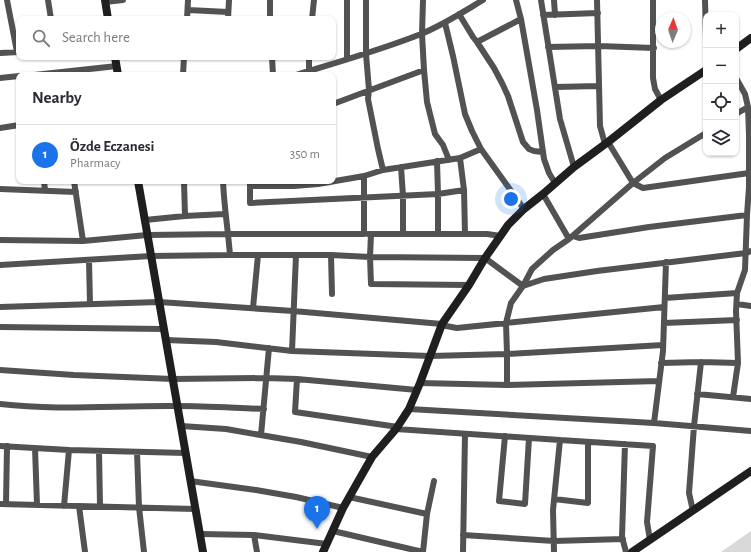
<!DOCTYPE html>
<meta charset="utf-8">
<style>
body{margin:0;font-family:"Alegreya Sans",sans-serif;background:#f7f7f7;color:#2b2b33}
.controls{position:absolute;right:12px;top:12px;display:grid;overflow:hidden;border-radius:8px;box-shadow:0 1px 3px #0004}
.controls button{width:36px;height:36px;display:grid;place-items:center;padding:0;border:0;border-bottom:1px solid #e1e1e2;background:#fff;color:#2b2b33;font:20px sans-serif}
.compass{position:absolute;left:655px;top:12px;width:36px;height:36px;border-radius:50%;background:#fff;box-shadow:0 1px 3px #0004;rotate:2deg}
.you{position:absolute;left:511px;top:199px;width:14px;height:14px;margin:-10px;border:3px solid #fff;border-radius:50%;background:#1a73e8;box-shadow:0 0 0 6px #1a73e833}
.badge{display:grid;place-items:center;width:26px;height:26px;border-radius:50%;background:#1a73e8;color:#fff;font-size:13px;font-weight:700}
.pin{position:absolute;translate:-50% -33px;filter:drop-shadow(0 1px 2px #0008)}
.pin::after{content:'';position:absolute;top:21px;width:14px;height:12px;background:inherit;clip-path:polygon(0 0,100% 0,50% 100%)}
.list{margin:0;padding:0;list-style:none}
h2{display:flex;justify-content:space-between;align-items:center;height:52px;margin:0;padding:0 16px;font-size:17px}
h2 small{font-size:13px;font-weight:400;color:#7c7c81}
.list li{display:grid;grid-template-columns:26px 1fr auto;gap:12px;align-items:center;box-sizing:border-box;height:60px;padding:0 16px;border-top:1px solid #e1e1e2}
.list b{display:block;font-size:15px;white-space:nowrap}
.list p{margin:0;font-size:13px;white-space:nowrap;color:#7c7c81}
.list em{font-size:13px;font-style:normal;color:#7c7c81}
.icon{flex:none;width:22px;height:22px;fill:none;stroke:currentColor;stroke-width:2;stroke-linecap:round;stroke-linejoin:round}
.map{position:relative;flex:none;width:751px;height:552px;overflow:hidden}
.search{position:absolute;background:#fff;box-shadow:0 1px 3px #0004;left:16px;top:16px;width:320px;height:44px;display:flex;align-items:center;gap:10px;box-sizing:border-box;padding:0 14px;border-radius:8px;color:#7c7c81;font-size:15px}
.panel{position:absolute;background:#fff;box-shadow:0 1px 3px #0004;left:16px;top:72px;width:320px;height:112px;border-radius:8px}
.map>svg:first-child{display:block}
.green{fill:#d9d9d9}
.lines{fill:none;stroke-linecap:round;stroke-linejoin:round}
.street{stroke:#525252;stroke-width:6}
.secondary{stroke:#1f1f1f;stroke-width:8}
</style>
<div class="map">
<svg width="751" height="552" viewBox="0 0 751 552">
<rect width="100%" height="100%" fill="#fff"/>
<path class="green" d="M 751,531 L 751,552 L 721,552 Z"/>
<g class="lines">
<path class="street" d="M 7,0 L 17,52
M 48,0 L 51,19
M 270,0 L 270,19
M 366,0 L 366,54 L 369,90 L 368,99 L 378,149 L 383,170
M 423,0 L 422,34 L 424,70 L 427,102 L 435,134 L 443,145 L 449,160
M 516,0 L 521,19 L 537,110 L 544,159 L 549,173 L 555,183
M 541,0 L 560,119 L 574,167
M 554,0 L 555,15
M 597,0 L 600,126 L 605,144
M 653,0 L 653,78 L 655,89 L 661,100
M 705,0 L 706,38
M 105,2 L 123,0
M 188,10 L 228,12
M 459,14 L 473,37 L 477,42 L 494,68 L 502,83 L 508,96 L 523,142 L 529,149 L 534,151 L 542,152
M 543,15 L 598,13
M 187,19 L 188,0
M 228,19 L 229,0
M 312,19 L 314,0
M 445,23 L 453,56 L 465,114 L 472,131 L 481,149 L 524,209
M 477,42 L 521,19
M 548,47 L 599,46 L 654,48
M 0,53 L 19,52
M 272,57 L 273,75
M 309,57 L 309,71
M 347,59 L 347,0
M 34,75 L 117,66
M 183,75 L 184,57
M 296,75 C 338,62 381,50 421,34 C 443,25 463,12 483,0
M 0,78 L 19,76
M 555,87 L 599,86
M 333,104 L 424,70
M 736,114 L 748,107
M 0,128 L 19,125
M 706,133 L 665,158 L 633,183 L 569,239 L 553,250 L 532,269 L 523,286 L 544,279 L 597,271 L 746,253 L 751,251
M 608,142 L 633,183 L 643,188 L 749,173
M 460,158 L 464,190 L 465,234
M 437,161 L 438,194 L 438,234
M 401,167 L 403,196 L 403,234
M 44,181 L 45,190
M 74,181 L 83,241
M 184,181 L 185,216
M 223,181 C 224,206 228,230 230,255
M 250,181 L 250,203 L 438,194 L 464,190
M 250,186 L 294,186 L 318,184 L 364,176 L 383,170 L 460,158 L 481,149
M 0,189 L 76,192
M 543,194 L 569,239
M 145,220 L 185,216 L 225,214
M 368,234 L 487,234 L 501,236
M 371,234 L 370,257 L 371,284 L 469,285
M 573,236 L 579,238 L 649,227 L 747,215
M 0,240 L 83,241 L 147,235 L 228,234 L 364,234 L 364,176
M 331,255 L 332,294
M 89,260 L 90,304
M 0,265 L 151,256 L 230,255 L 331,255 L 370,257 L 485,258 L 523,286 L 511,303 L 506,323 L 507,354 L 663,345
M 665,298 L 737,293
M 737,304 L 751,306
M 0,307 L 159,302 L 293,311 L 442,324 L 446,326 L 457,328 L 664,307
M 253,308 L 258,255
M 664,323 L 737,320
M 0,327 L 164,329
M 166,340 L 216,342 L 292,351 L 430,356 L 507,354 L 507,385 L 659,381
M 292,351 L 296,255
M 661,363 L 701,362 L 738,363
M 0,370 L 74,375 L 173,379 L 266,378 L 297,379 L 417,390
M 297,379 L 295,412 L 398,427
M 420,383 L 507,385
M 697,394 L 751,399
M 733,397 L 738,363 L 736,311 L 737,293 L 745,270 L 747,215 L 749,187 L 749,135 L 748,107 L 745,94 L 736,78
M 0,404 C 59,411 119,405 178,406 C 206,406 235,408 264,409
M 409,409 L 654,423 L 751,431
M 654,423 L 663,351 L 666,262
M 181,426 L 226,429 L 301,442 L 372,457
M 396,429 L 560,440
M 261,435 L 269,348
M 505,436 L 499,501 L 525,504 L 529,438
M 625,444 L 622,537 L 626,552
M 0,446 L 69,450 L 186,453
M 35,448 L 37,505
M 99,451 L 100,506
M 137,452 L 139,507 L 144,552
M 190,481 L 256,490 L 296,497 L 343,508
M 349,497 L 427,514
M 554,499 L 588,503 L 588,442
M 0,504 L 195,509
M 6,504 L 7,446
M 64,506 L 69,450
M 79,506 L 85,552
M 693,511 L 689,493 L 694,426 L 701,362
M 333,531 L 423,552
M 200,534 L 254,535 L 327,544
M 254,535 L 257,552
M 463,535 L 554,541 L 623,539
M 423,552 L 427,514 L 434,481
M 463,552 L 465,434
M 554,552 L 553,510 L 560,440 L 653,446 L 647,522 L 650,540"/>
<path class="secondary" d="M 105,0 L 108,19
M 736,49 L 751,38
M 115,57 L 118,75
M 138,181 L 203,552
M 323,552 L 343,508 L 372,457 L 396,429 L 409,409 L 420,383 L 442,324 L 469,285 L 485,258 L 508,225 L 524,209 L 543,194 L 574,167 L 608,142 L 661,100 L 706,70
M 632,552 L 751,471"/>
</g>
</svg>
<div class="controls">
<button>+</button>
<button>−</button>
<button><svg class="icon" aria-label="locate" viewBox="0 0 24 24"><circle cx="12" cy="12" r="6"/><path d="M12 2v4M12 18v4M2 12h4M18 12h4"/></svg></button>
<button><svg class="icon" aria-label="layers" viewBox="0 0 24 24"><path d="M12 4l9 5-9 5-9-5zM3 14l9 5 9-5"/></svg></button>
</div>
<svg class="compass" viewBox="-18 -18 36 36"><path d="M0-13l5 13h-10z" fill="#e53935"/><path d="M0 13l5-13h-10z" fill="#7c7c81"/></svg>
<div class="you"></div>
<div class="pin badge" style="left:317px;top:529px">1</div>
<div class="search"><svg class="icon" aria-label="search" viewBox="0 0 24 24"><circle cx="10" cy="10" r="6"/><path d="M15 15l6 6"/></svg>Search here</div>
<section class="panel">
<h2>Nearby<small></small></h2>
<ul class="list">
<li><span class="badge">1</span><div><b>Özde Eczanesi</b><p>Pharmacy</p></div><em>350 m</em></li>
</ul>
</section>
</div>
